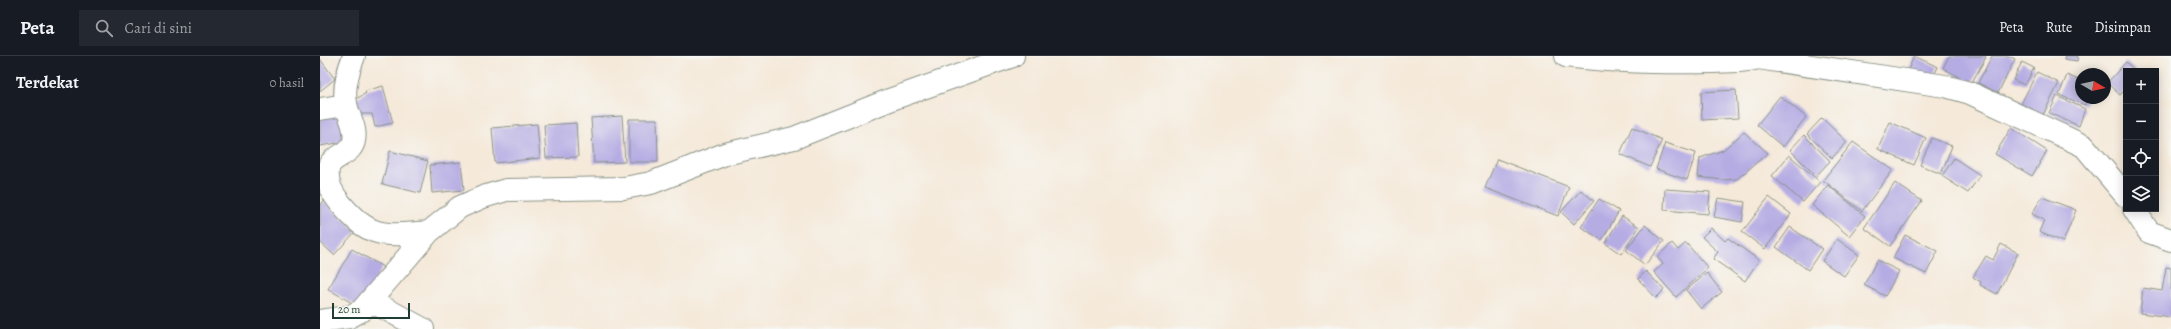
<!DOCTYPE html>
<html lang="id">
<meta charset="utf-8">
<style>
body{margin:0;font-family:Alegreya,serif;background:#242831;color:#f1f3f6}
.controls{position:absolute;right:12px;top:12px;display:grid;overflow:hidden;border-radius:0px;box-shadow:0 2px 10px #0003}
.controls button{width:36px;height:36px;display:grid;place-items:center;padding:0;border:0;border-bottom:1px solid #363941;background:#171b24;color:#f1f3f6;font:20px sans-serif}
.compass{position:absolute;left:1755px;top:12px;width:36px;height:36px;border-radius:50%;background:#171b24;box-shadow:0 2px 10px #0003;rotate:99deg}
.scale{position:absolute;left:12px;bottom:10px;width:78px;box-sizing:border-box;padding-left:4px;border:2px solid #1f3d34;border-top:0;font-size:11px;line-height:14px;white-space:nowrap;color:#1f3d34;-webkit-text-stroke:3px #f6f6f2;paint-order:stroke}
.list{margin:0;padding:0;list-style:none}
h2{display:flex;justify-content:space-between;align-items:center;height:52px;margin:0;padding:0 16px;font-size:17px}
h2 small{font-size:13px;font-weight:400;color:#9ea1a6}
.icon{flex:none;width:22px;height:22px;fill:none;stroke:currentColor;stroke-width:2;stroke-linecap:round;stroke-linejoin:round}
.map{position:relative;flex:none;width:1851px;height:273px;overflow:hidden}
header{display:flex;align-items:center;gap:24px;box-sizing:border-box;height:56px;padding:0 20px;background:#171b24;border-bottom:1px solid #363941}
header strong{font-size:19px}
nav{display:flex;gap:22px;margin-inline-start:auto;font-size:14px}
.search{width:280px;height:36px;background:#242831;display:flex;align-items:center;gap:10px;box-sizing:border-box;padding:0 14px;border-radius:0px;color:#9ea1a6;font-size:15px}
main{display:flex}
aside{flex:1;background:#171b24}
.map>svg:first-child{display:block}
.building{fill:#b5ace3}
.lines{fill:none;stroke-linecap:round;stroke-linejoin:round}
.minor-casing{stroke:#8a9386;stroke-width:24}
.minor{stroke:#fff;stroke-width:22}
</style>
<header>
<strong>Peta</strong>
<div class="search"><svg class="icon" aria-label="search" viewBox="0 0 24 24"><circle cx="10" cy="10" r="6"/><path d="M15 15l6 6"/></svg>Cari di sini</div>
<nav><a>Peta</a><a>Rute</a><a>Disimpan</a></nav>
</header>
<main>
<aside>
<h2>Terdekat<small>0 hasil</small></h2>
<ul class="list">
</ul>
</aside>
<div class="map">
<svg width="1851" height="273" viewBox="0 0 1851 273">
<rect width="100%" height="100%" fill="#f6f6f2"/>
<filter id="ink" filterUnits="userSpaceOnUse"><feTurbulence type="fractalNoise" baseFrequency=".025" numOctaves="2"/><feDisplacementMap in="SourceGraphic" scale="8" xChannelSelector="R" yChannelSelector="G"/><feConvolveMatrix kernelMatrix="1 2 1 2 8 2 1 2 1" color-interpolation-filters="sRGB"/></filter>
<filter id="wash" filterUnits="userSpaceOnUse"><feTurbulence type="fractalNoise" baseFrequency=".012" numOctaves="4" result="noise"/><feDisplacementMap in="SourceGraphic" scale="16" xChannelSelector="R" yChannelSelector="G"/><feGaussianBlur stdDeviation="0.9" result="paint"/><feColorMatrix in="noise" values="0 0 0 0 0 0 0 0 0 0 0 0 0 0 0 0 0 1.4 0 .05"/><feComposite in="paint" operator="in"/></filter>
<g filter="url(#wash)">
<rect width="100%" height="100%" fill="#f5e9d9"/>
<g id="blocks">
<path class="building" d="M 1594,0 L 1618,11 L 1612,24 L 1588,14 Z
M 1629,0 L 1665,0 L 1666,1 L 1651,28 L 1623,12 Z
M 1672,0 L 1689,0 L 1695,3 L 1678,37 L 1658,27 Z
M 1745,0 L 1758,0 L 1757,5 L 1744,3 Z
M 0,3 L 15,23 L 0,35 Z
M 1702,6 L 1714,12 L 1705,29 L 1693,24 Z
M 1806,6 L 1816,15 L 1806,15 L 1806,33 L 1800,39 L 1787,27 Z
M 1717,16 L 1739,27 L 1723,59 L 1701,48 Z
M 1747,19 L 1761,25 L 1761,42 L 1768,42 L 1765,49 L 1739,39 Z
M 63,30 L 73,67 L 55,71 L 52,58 L 41,58 L 33,45 L 46,37 L 45,35 Z
M 1416,34 L 1418,62 L 1382,64 L 1381,36 Z
M 1460,40 L 1486,61 L 1463,91 L 1437,69 Z
M 1737,40 L 1765,53 L 1759,70 L 1729,57 Z
M 23,53 L 29,85 L 0,90 L 0,57 Z
M 302,60 L 305,106 L 274,107 L 271,62 Z
M 1502,62 L 1527,86 L 1512,102 L 1487,78 Z
M 309,63 L 337,63 L 338,106 L 309,106 Z
M 1570,66 L 1606,82 L 1594,109 L 1558,93 Z
M 256,67 L 258,101 L 226,102 L 224,69 Z
M 217,68 L 220,102 L 175,107 L 172,72 Z
M 1312,71 L 1342,84 L 1330,111 L 1300,98 Z
M 1691,72 L 1727,95 L 1712,120 L 1675,98 Z
M 1424,76 L 1448,97 L 1417,123 L 1403,124 L 1378,121 L 1380,102 L 1403,94 Z
M 1484,79 L 1510,105 L 1496,120 L 1470,94 Z
M 1612,82 L 1632,90 L 1621,118 L 1600,109 Z
M 1533,86 L 1573,114 L 1542,155 L 1503,124 Z
M 1345,87 L 1376,97 L 1367,124 L 1336,113 Z
M 70,95 L 108,105 L 100,137 L 62,128 Z
M 1469,99 L 1500,126 L 1483,146 L 1452,120 Z
M 1634,102 L 1660,119 L 1648,137 L 1622,120 Z
M 1177,103 L 1249,131 L 1238,160 L 1165,132 Z
M 141,106 L 144,134 L 112,137 L 110,109 Z
M 1575,127 L 1602,145 L 1570,190 L 1544,172 Z
M 1508,129 L 1545,160 L 1529,180 L 1492,149 Z
M 1345,133 L 1390,136 L 1388,158 L 1344,154 Z
M 1261,134 L 1274,145 L 1254,168 L 1241,156 Z
M 1449,141 L 1471,158 L 1445,193 L 1422,176 Z
M 1722,141 L 1756,154 L 1743,186 L 1719,176 L 1724,164 L 1712,158 Z
M 1398,142 L 1425,146 L 1422,166 L 1394,161 Z
M 1279,143 L 1299,155 L 1282,184 L 1261,171 Z
M 4,145 L 36,175 L 14,199 L 0,186 L 0,149 Z
M 1302,160 L 1319,171 L 1301,198 L 1285,187 Z
M 1325,169 L 1344,185 L 1325,209 L 1306,194 Z
M 1470,171 L 1502,193 L 1488,214 L 1456,191 Z
M 1391,172 L 1405,185 L 1408,182 L 1439,204 L 1425,225 L 1393,203 L 1398,196 L 1382,181 Z
M 1585,179 L 1618,195 L 1606,218 L 1573,202 Z
M 1517,183 L 1539,199 L 1524,220 L 1502,205 Z
M 1352,187 L 1358,194 L 1366,187 L 1388,212 L 1356,241 L 1334,216 L 1343,208 L 1337,201 Z
M 1681,188 L 1698,197 L 1677,238 L 1660,229 L 1661,226 L 1653,221 L 1666,200 L 1673,204 Z
M 32,193 L 63,211 L 39,251 L 8,233 Z
M 1557,204 L 1579,215 L 1565,240 L 1544,229 Z
M 1846,211 L 1851,212 L 1851,261 L 1820,257 L 1823,232 L 1842,235 Z
M 1326,215 L 1344,234 L 1336,242 L 1318,223 Z
M 1387,217 L 1402,236 L 1381,253 L 1366,234 Z"/>
</g>
</g>
<g filter="url(#ink)">
<use href="#blocks" fill-opacity="0" stroke="#8a9386" stroke-width="1"/>
<g class="lines">
<g class="minor-casing">
<path id="minor" d="M 34,0 C 28,15 23,31 26,47 C 28,61 37,71 34,85 C 31,100 11,99 8,113 C 6,126 12,137 20,147 C 50,183 64,180 109,176
M 1246,0 C 1295,6 1343,7 1393,6 C 1410,5 1429,6 1445,0
M 1438,2 L 1625,30 L 1650,37 L 1764,90 L 1806,140
M 0,53 L 26,49
M 1814,153 L 1829,176 L 1851,184
M 51,245 L 103,273
M 0,265 L 29,261 L 42,254 L 109,176 L 140,151 L 163,141 L 186,134 L 304,132 L 331,127 L 405,98 L 474,82 L 572,43 L 693,0"/>
</g>
<use href="#minor" class="minor"/>
</g>
</g>
</svg>
<div class="controls">
<button>+</button>
<button>−</button>
<button><svg class="icon" aria-label="locate" viewBox="0 0 24 24"><circle cx="12" cy="12" r="6"/><path d="M12 2v4M12 18v4M2 12h4M18 12h4"/></svg></button>
<button><svg class="icon" aria-label="layers" viewBox="0 0 24 24"><path d="M12 4l9 5-9 5-9-5zM3 14l9 5 9-5"/></svg></button>
</div>
<svg class="compass" viewBox="-18 -18 36 36"><path d="M0-13l5 13h-10z" fill="#e53935"/><path d="M0 13l5-13h-10z" fill="#9ea1a6"/></svg>
<div class="scale">20 m</div>
</div>
</main>
